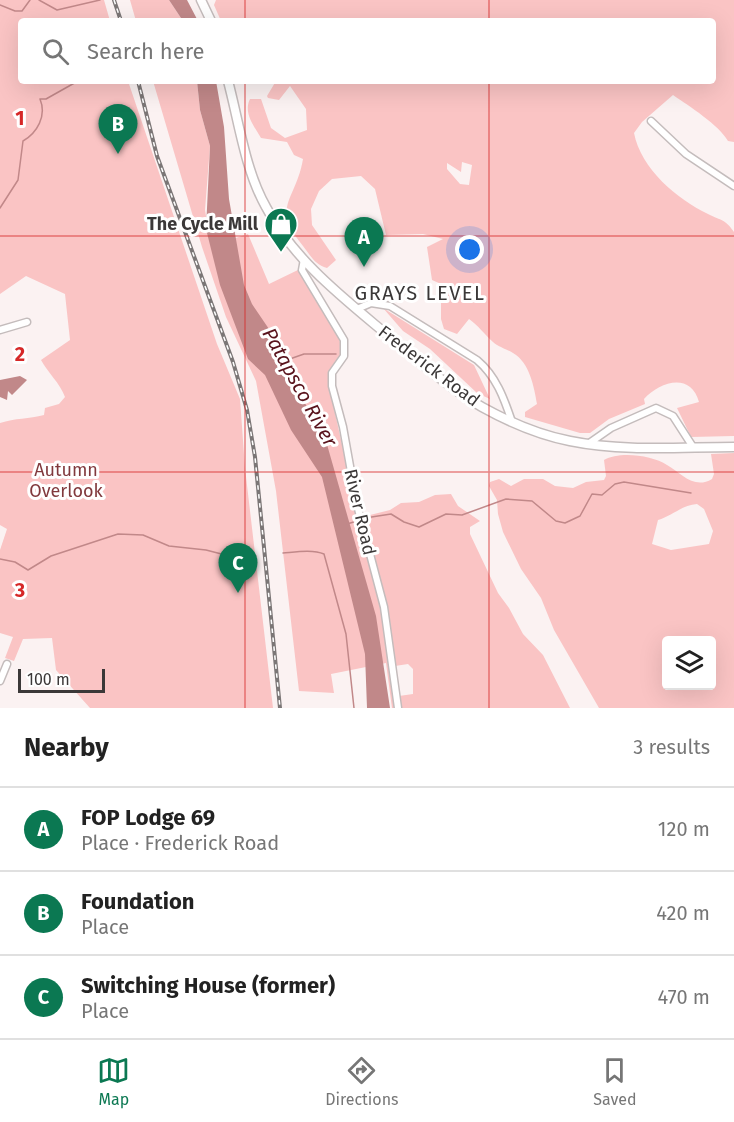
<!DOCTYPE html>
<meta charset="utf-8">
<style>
body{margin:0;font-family:"Fira Sans",sans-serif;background:#f2f2f2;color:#222}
.controls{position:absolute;right:18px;bottom:18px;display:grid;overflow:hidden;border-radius:6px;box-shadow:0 6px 24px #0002}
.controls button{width:54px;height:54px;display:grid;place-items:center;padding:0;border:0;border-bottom:2px solid #e0e0e0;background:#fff;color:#222;font:30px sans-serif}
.scale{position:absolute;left:18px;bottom:15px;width:87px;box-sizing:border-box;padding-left:6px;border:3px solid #3b3838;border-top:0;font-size:16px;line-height:21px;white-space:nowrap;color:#3b3838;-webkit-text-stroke:4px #fff;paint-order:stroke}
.you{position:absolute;left:470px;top:250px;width:21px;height:21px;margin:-15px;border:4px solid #fff;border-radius:50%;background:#1a73e8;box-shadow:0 0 0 9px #1a73e833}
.badge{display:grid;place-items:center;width:39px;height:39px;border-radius:50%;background:#0b7852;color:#fff;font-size:20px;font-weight:700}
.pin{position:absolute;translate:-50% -50px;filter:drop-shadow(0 2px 3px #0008)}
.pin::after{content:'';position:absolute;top:32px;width:21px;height:18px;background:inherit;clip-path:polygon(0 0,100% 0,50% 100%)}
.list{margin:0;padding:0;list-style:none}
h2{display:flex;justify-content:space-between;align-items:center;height:78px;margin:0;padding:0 24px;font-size:26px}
h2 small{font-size:20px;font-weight:400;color:#767676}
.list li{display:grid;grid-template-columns:39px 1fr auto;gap:18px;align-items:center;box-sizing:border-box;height:84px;padding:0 24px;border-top:2px solid #e0e0e0}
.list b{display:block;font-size:22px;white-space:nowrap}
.list p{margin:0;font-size:20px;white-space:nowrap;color:#767676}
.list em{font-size:20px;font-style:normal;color:#767676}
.icon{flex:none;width:33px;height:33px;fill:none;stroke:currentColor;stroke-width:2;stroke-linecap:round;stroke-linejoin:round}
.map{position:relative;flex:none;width:734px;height:708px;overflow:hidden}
.search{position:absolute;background:#fff;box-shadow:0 6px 24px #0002;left:18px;right:18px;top:18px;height:66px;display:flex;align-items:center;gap:15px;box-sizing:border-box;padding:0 21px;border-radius:6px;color:#767676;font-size:22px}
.sheet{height:330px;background:#fff}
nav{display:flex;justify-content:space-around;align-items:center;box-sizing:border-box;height:84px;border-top:2px solid #e0e0e0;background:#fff;font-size:16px;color:#767676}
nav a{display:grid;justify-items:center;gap:3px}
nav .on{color:#0b7852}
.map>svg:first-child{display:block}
.green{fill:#fac4c4;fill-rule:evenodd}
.water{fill:#c18889}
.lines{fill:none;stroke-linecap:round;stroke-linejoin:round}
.stream{stroke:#c18889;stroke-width:1.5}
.minor-casing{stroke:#c4bcbc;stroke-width:9}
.secondary-casing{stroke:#c4bcbc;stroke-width:11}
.minor{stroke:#fff;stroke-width:6}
.secondary{stroke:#fff;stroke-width:8}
.rail-casing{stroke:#7b7676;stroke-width:4}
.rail{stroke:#fff;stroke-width:1.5;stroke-dasharray:4.5;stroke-linecap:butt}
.grid{fill:none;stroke:#d62828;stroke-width:1.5;stroke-opacity:0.55}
.labels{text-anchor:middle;stroke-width:6;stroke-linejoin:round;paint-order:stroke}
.poi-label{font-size:18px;font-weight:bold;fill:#3b3838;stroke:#fff;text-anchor:end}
.street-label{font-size:18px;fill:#3b3838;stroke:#fff}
.park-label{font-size:18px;fill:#81393d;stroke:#fff}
.neighbourhood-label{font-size:20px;letter-spacing:1.5px;fill:#3b3838;stroke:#fff}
.water-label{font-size:20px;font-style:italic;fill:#59131c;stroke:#fff}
.grid-label{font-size:20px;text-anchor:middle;font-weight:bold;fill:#d62828;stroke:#fff;stroke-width:6;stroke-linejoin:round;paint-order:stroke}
</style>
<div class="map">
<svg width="734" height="708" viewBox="0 0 734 708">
<rect width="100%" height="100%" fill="#fbf2f2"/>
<path class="green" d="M 0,0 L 104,0 L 110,21 L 21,21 L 21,81 L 128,81 L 217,344 L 240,399 L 245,468 L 273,708 L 90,708 L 56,670 L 52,638 L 23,639 L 14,661 L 5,658 L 13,637 L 0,633 L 0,550 L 7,529 L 0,525 L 0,423 C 15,418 29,419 44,415 L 45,408 L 59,404 L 65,397 C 60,383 48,373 41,360 L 70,340 L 65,294 L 26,276 L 0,294 Z
M 130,0 L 169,0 L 183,21 L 136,21 Z
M 216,0 L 734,0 L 734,142 L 728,141 C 719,125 689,106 673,95 L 642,122 L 634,133 C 641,169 677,199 708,214 C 722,221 725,219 734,232 L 734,436 L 691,437 L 677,408 L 699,402 C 691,372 660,381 644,399 L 645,404 L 609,419 L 590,433 L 580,433 L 525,417 L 525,412 L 537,404 C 534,387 530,363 513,353 C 507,349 498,347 493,342 C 484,334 479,326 469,319 L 457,334 L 444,329 L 441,319 L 441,284 L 432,280 L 427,247 L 443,239 L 423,234 L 386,235 L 375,189 L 361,176 L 332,179 L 319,191 L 311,209 L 312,225 L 336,260 L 327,268 C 315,265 310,255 303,246 C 270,206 296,201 303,159 L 294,155 L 287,142 L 261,138 C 254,126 243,113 250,99 L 261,99 L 271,128 L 285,138 L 307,130 L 306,109 L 290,86 L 279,100 L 268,98 L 267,96 L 276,81 L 713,81 L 713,21 L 221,21 L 214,5 ZM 462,162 L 472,165 L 469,185 L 460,184 L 447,169 L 447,163 L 461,172 Z
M 153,81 L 197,81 L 200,110 L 210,146 L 205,210 L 211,246 L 248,234 L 269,284 L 300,269 C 311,288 344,332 341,352 C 340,366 327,368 329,386 L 359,521 L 372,520 L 366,516 L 390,510 L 401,503 L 419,502 L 435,495 L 451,494 L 458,506 L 480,521 L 470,527 L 470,534 L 498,593 L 509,608 L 523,634 L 543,655 L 570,708 L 392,708 L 386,663 L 331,674 L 334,693 L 299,691 L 276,491 L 256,381 L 226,317 L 202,247 ZM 408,664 L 413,669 L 413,694 L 399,696 L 395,666 Z
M 383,308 L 474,365 L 490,399 L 477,393 L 430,349 L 403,331 Z
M 734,453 L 734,708 L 599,708 L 554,630 L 541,598 L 521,569 L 503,532 L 498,514 L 497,500 L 489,486 L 490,482 L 499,479 L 511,486 L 524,479 L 543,479 L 555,486 L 573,488 L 586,482 L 604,480 L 606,476 L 604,460 C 619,451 652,455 667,465 C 681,473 694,490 712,479 L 714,474 L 711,454 ZM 697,504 L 704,509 L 713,531 L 709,544 L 671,550 L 652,544 L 658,520 C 672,516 682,505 697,504 ZM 666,640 L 712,640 L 712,686 L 666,686 Z"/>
<path class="water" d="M 169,0 L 187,0 L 198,21 L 183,21 Z
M 197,81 L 216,81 L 224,127 L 229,199 L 244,285 L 252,304 L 271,332 L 293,384 L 324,434 L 376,616 L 390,708 L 367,708 L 365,654 L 322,477 L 291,430 L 265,375 L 248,359 L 220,285 L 206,229 L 210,146 L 200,110 Z
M 20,376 L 27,380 L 12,395 L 8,391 L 7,400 L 0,397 L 0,380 Z"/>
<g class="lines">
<path class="stream" d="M 39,0 L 57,10 L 100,0
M 0,5 L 15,11 L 22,11 L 30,0
M 0,208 L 18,180 L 23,141 C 37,133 47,116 40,99 L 46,99 L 78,81
M 284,361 L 304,354 L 336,354
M 365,518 L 391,514 L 404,522 L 419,527 L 446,514 L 462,515 L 506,499 L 532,501 L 556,521 L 565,523 L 580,516 L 592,494 L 602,495 L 615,484 L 624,482 L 691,493
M 347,524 L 357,521
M 283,553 C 295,552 313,549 324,554 L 346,634 L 354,708
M 0,559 L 15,562 L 28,570 L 51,556 L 118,534 L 143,535 L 169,546 L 206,550 L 237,558 L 256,556"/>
<g class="minor-casing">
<path id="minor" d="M 651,121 L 686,154 L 734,186
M 304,259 L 302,270 L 344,340 L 344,356 L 332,373 L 332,386 L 343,427 L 357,505 L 384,607 L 398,708
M 357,309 L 371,303 L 390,306 L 477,360 C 496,376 504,398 512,422
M 0,330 L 27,322
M 588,444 L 611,428 L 656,408 L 673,416 L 693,447
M 0,681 L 7,664"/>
</g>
<g class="secondary-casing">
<path id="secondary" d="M 201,0 L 211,21
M 228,81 C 239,122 245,170 266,207 C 294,261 346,300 391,338 C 420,362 449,388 482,407 C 509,422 539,435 570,441 C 624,452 680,447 734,447"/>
</g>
<use href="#minor" class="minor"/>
<use href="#secondary" class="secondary"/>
<g class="rail-casing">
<path id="rail" d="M 114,0 L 121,21
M 138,81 L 157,156 L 233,362 L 247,410 L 255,457 L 280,708"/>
</g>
<use href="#rail" class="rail"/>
</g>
<path class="grid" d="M 245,0 L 245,21M 489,0 L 489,21M 245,81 L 245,708M 489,81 L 489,708M 0,236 L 734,236M 0,472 L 734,472"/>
<defs>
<g id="shop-pin" transform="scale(1.725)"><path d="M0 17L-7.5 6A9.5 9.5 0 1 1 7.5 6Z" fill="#0b7852" stroke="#fff"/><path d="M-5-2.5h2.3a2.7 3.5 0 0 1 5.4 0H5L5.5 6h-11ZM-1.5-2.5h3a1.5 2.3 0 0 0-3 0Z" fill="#fff"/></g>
</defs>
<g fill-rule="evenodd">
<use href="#shop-pin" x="281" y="224"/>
</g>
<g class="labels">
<g class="poi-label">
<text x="258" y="230">The Cycle Mill</text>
</g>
<g class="street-label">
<text transform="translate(429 366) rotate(37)" y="6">Frederick Road</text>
<text transform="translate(360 512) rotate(77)" y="6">River Road</text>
</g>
<g class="park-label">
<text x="66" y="476">Autumn<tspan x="66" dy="21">Overlook</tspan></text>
</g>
<g class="neighbourhood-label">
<text x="420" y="300">GRAYS LEVEL</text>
</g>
<g class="water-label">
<text transform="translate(300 387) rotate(61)" y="7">Patapsco River</text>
</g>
</g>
<g class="grid-label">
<text x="20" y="125">1</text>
<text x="20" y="361">2</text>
<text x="20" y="597">3</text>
</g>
</svg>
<div class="controls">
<button><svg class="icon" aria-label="layers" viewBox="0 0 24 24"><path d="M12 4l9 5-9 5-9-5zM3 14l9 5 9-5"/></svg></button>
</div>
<div class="scale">100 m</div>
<div class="you"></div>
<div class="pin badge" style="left:364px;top:267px">A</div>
<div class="pin badge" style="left:118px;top:154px">B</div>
<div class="pin badge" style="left:238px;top:593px">C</div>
<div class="search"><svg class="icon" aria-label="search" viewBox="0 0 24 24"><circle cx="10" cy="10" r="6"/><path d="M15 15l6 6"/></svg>Search here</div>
</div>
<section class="sheet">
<h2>Nearby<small>3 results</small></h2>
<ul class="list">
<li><span class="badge">A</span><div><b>FOP Lodge 69</b><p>Place · Frederick Road</p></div><em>120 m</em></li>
<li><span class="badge">B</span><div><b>Foundation</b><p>Place</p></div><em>420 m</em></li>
<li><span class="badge">C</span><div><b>Switching House (former)</b><p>Place</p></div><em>470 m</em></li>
</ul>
</section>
<nav>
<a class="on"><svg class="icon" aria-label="map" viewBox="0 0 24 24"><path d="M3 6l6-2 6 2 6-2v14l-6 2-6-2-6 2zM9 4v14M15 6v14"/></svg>Map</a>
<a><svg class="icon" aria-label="directions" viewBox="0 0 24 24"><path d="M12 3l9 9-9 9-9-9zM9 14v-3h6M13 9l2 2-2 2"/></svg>Directions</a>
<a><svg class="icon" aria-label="saved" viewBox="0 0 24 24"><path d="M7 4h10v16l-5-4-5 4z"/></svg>Saved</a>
</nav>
